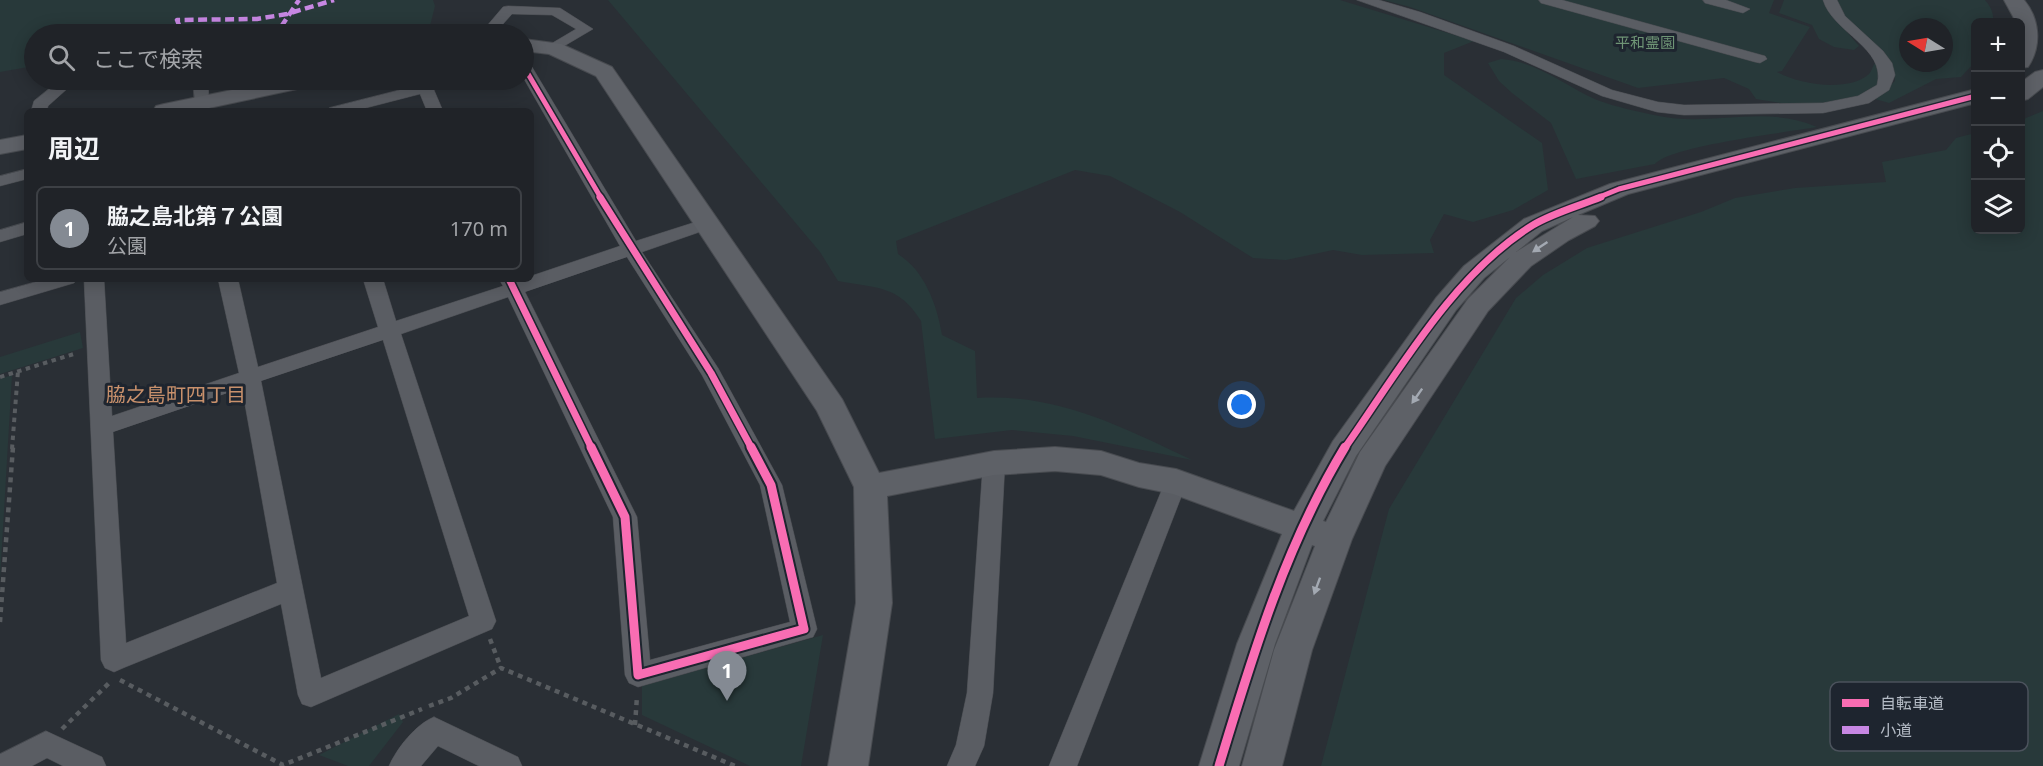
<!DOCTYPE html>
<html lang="ja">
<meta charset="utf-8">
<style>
body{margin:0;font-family:"Noto Sans","Noto Sans JP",sans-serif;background:#2d2f34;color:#f1f3f6}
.controls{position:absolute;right:18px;top:18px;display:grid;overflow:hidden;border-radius:9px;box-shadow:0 3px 15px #0003}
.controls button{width:54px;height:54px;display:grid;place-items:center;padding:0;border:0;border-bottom:2px solid #3d4045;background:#202328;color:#f1f3f6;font:30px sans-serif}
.compass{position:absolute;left:1899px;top:18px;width:54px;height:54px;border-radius:50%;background:#202328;box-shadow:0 3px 15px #0003;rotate:281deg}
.you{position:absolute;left:1242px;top:405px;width:21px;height:21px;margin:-15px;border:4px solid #fff;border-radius:50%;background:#1a73e8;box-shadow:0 0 0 9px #1a73e833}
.badge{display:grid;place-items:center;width:39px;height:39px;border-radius:50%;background:#848a93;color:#fff;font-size:20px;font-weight:700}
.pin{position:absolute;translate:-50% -50px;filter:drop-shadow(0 2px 3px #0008)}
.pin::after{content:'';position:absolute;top:32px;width:21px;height:18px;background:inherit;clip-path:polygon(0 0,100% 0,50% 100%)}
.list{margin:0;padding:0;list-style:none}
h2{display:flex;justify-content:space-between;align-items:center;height:78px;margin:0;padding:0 24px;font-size:26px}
h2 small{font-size:20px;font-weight:400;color:#a2a4a8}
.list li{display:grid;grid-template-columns:39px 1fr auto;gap:18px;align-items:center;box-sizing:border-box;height:84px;margin:0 12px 12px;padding:0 12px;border:2px solid #3d4045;border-radius:9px}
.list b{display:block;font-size:22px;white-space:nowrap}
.list p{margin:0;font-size:20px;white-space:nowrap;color:#a2a4a8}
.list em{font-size:20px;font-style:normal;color:#a2a4a8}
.icon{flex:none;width:33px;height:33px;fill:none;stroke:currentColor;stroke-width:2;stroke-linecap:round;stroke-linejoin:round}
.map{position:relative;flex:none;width:2043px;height:766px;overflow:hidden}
.search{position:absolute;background:#202328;box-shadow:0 3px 15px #0003;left:24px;top:24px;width:510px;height:66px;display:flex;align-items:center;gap:15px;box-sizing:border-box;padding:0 21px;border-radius:33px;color:#a2a4a8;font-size:22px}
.panel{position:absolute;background:#202328;box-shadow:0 3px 15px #0003;left:24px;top:108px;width:510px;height:174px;border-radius:9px}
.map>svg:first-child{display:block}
.green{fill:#28393a;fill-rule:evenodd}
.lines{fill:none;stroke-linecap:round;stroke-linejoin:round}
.street-casing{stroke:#484b50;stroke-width:1}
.secondary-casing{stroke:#484b50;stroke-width:2}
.path-far1{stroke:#585c60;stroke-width:4;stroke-dasharray:4.5 4.5;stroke-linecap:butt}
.path{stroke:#585c60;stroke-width:4.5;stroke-dasharray:5 5;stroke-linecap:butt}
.street{fill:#5a5d63;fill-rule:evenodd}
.secondary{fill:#5e6167;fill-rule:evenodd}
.quiet{stroke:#c787e3;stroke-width:4.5;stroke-dasharray:9 4.5;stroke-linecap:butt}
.cycleway-far2-casing{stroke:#1e252f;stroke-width:8}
.cycleway-far1-casing{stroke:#1e252f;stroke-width:10}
.cycleway-casing{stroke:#1e252f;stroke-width:13}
.cycleway-far2{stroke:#f96db3;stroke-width:5}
.cycleway-far1{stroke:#f96db3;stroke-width:7}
.cycleway{stroke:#f96db3;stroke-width:9}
.oneway{fill:#a3a9b2}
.labels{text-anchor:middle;stroke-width:6;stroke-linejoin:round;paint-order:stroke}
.far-park-label{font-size:15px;fill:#6e9475;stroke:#1e252f}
.neighbourhood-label{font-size:20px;fill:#c9916c;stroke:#1e252f}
.key{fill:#1e252f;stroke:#4b525c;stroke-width:1.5}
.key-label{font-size:16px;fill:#b4bbc5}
</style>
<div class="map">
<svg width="2043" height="766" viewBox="0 0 2043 766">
<rect width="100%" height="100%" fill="#2a2f35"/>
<path class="green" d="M 0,0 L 433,0 L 435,6 L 428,34 L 34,34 L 34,66 L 0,72 Z
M 608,0 L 1340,0 L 1474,41 L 1444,53 L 1444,75 L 1542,143 L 1548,190 L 1513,210 L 1473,222 L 1444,214 L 1430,240 L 1434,253 L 1362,255 L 1333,250 L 1286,260 L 1253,258 L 1180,212 L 1110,176 L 1075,170 L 896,241 L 898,254 C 925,271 937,305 942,335 L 975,351 L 977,398 C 1057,393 1122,427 1192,460 L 1073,436 L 1012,430 L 935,439 L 921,321 C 899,285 876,288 838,281 L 820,252 Z
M 1384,0 L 1774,0 L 1769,13 L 1810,27 L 1782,71 L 1777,72 C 1798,84 1848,93 1869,74 C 1872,71 1872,66 1876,62 L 1881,85 C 1840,112 1802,107 1756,99 L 1749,89 L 1724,78 L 1638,88 L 1410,7 Z
M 1784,0 L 1825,0 L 1828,10 L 1859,46 L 1854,50 L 1834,47 L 1819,39 L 1812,25 L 1779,13 Z
M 1839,0 L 1985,0 C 1991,7 1994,13 1993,22 L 1976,22 L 1975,62 L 1961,77 L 1936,79 L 1889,103 L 1875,99 L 1895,81 C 1894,47 1847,32 1836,1 ZM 1908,27 L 1944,27 L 1944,63 L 1908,63 Z
M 1501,59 C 1536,61 1565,86 1597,100 C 1616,107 1639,112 1659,116 C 1712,127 1765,104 1817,127 C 1789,132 1669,146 1655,164 L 1576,179 L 1551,123 L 1512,93 L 1499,81 L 1488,63 Z
M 2043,111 L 2043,766 L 1321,766 L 1389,509 L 1516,298 L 1543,275 L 1587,248 L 1701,212 L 1735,198 L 1795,188 L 1886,182 L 1882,162 L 1946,150 L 1956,138 L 1975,133 L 1976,230 L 2020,230 L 2021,120 Z
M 80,332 L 83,348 L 0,374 L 0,357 Z
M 12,375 L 0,579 L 0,379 Z
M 823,635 L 801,766 L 750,766 L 642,715 L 642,686 Z
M 399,714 L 403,722 L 369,766 L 348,766 L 319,755 Z"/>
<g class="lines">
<g class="street-casing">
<path id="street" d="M 1357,0 L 1379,0 L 1420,12 L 1514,46 L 1612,90 L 1658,102 L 1684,105 L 1823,103 L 1858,96 L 1877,85 C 1887,48 1833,33 1823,0 L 1837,0 L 1845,16 L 1883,51 L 1892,63 L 1895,75 L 1889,90 L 1869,103 L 1823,113 L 1684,115 L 1657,112 L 1602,96 L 1504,52 Z
M 1539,0 L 1562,0 L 1765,56 L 1767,59 L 1760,63 L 1755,62 L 1541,3 Z
M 1703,0 L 1726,0 L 1750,9 L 1743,13 L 1705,3 Z
M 508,6 L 560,8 L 593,29 L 554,52 L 549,51 L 547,48 L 549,45 L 576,29 L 552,15 L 512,14 L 494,34 L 480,34 L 503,7 Z
M 524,62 L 532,67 L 636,241 L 708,218 L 717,223 L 714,227 L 642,252 L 718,368 L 782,485 L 817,629 L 813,637 L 638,687 L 629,683 L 625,675 L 613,517 L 508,297 L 401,334 L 496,621 L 492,629 L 311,707 L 302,704 L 298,695 L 281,604 L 123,668 L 114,672 L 105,668 L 101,660 L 84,279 L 104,279 L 112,416 L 239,373 L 218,279 L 238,279 L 258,367 L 378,327 L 363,279 L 383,279 L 396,321 L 503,286 L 499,279 L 531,279 L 531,276 L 620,246 L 524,79 ZM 627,257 L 702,375 L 760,485 L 790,622 L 650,660 L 637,517 L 525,292 ZM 383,340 L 469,616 L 321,678 L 261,381 ZM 242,388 L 277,583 L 126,643 L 113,432 Z
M 60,80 L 77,80 L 48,106 L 47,111 L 31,111 L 34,101 Z
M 193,80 L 208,80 L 209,103 L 207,106 L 195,106 Z
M 439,80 L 463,80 L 460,83 L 434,90 L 443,111 L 427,111 L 420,94 L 354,111 L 327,111 L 329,108 Z
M 27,169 L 27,179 L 0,186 L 0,176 Z
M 27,222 L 27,234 L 0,242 L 0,230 Z
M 46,279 L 77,279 L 74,283 L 0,305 L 0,292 Z
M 994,454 L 1002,457 L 1005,463 L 993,693 L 984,746 L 975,766 L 947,766 L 956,745 L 967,693 L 983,463 L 986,457 Z
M 1176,473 L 1184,476 L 1187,482 L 1077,766 L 1049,766 L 1165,482 L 1168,476 Z
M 434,717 L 518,757 L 522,766 L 479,766 L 438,746 L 421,766 L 389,766 C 397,748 416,724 434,717 Z
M 46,731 L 102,757 L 106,766 L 63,766 L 47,758 L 32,766 L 0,766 L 0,754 Z"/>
</g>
<g class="secondary-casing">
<path id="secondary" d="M 2004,0 L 2024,0 C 2040,19 2042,46 2028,67 L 2020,68 L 2020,22 L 2016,22 Z
M 524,39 L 561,44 L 612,67 L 842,399 L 879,473 L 994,451 L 1055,447 L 1101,451 L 1139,463 L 1176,469 L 1294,511 L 1333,441 L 1436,298 L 1464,266 L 1524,219 L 1610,184 L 1976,89 L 1976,103 L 1628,194 L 1578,215 L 1595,216 L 1599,221 L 1595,226 L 1569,240 L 1531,266 L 1488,311 L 1385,466 L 1352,539 L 1312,650 L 1282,766 L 1242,766 L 1274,650 L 1315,546 L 1312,545 L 1275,644 L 1239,766 L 1199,766 L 1237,644 L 1282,534 L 1173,494 L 1139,487 L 1101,475 L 1055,471 L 994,475 L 887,496 L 892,603 L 868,766 L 828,766 L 856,603 L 854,487 L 817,411 L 596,76 L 549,54 L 524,51 ZM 1573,217 L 1516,252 L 1542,231 ZM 1510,257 L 1468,299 L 1360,452 L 1326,522 L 1323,521 L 1356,456 L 1456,310 L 1484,278 Z
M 2043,70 L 2043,87 L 2028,99 L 2020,101 L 2020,83 L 2035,72 Z
M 280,80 L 319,80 L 316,85 L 195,111 L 153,111 L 156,106 L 164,104 Z
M 27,135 L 27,149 L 0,154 L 0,140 Z"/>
</g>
<path class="path-far1" d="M 0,377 L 77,353
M 12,449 L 18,371"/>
<path class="path" d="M 0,622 L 13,447
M 490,639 L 501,668
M 120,680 L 283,765 L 422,709
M 429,706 L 451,698 L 501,668 L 735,766
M 635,725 L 637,696
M 62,729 L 110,682"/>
<use href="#street" class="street"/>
<use href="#secondary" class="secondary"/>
<path class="quiet" d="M 205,34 L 179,25 L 177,20 L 257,19 L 287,14 L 334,0
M 271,34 L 277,33 L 299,0"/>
<g class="cycleway-far2-casing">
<path id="cycleway-far2" d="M 524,67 L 601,198
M 1597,198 L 1619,189 L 1976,96"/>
</g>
<g class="cycleway-far1-casing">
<path id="cycleway-far1" d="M 600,197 L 711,373 L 752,449
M 509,279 L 592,449
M 1344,449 C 1397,374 1453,274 1533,225 C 1553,213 1579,206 1601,197"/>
</g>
<g class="cycleway-casing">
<path id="cycleway" d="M 591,447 L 625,517 L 638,675 L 804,629 L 771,485 L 751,447
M 1219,766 C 1252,657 1285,546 1345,447"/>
</g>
<use href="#cycleway-far2" class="cycleway-far2"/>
<use href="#cycleway-far1" class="cycleway-far1"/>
<use href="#cycleway" class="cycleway"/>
</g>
<defs><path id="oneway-solid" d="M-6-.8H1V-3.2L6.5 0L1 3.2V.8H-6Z" transform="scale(1.5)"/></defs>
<g class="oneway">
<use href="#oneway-solid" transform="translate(1540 247) rotate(146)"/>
<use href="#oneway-solid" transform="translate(1417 396) rotate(125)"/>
<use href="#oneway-solid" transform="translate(1317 586) rotate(110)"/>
</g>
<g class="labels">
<g class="far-park-label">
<text x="1645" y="48">平和霊園</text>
</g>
<g class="neighbourhood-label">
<text x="176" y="402">脇之島町四丁目</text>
</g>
</g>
<rect x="1830" y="682" width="198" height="69" rx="9" class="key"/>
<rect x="1842" y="699" width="27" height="8" fill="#f96db3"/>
<rect x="1842" y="726" width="27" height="8" fill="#c787e3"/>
<g class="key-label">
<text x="1880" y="709">自転車道</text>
<text x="1880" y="736">小道</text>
</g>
</svg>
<div class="controls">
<button>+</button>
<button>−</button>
<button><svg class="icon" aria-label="locate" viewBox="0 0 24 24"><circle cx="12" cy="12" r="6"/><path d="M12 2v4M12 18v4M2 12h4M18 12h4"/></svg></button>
<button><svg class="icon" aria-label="layers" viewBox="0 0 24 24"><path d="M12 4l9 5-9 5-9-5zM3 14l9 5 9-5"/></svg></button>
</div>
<svg class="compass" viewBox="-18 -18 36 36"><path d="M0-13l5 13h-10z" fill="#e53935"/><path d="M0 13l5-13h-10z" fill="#a2a4a8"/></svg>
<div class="you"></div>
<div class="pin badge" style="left:727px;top:701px">1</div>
<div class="search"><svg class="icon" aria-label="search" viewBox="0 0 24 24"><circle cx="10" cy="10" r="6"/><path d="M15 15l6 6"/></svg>ここで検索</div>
<section class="panel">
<h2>周辺<small></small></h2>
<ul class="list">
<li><span class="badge">1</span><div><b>脇之島北第７公園</b><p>公園</p></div><em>170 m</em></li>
</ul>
</section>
</div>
